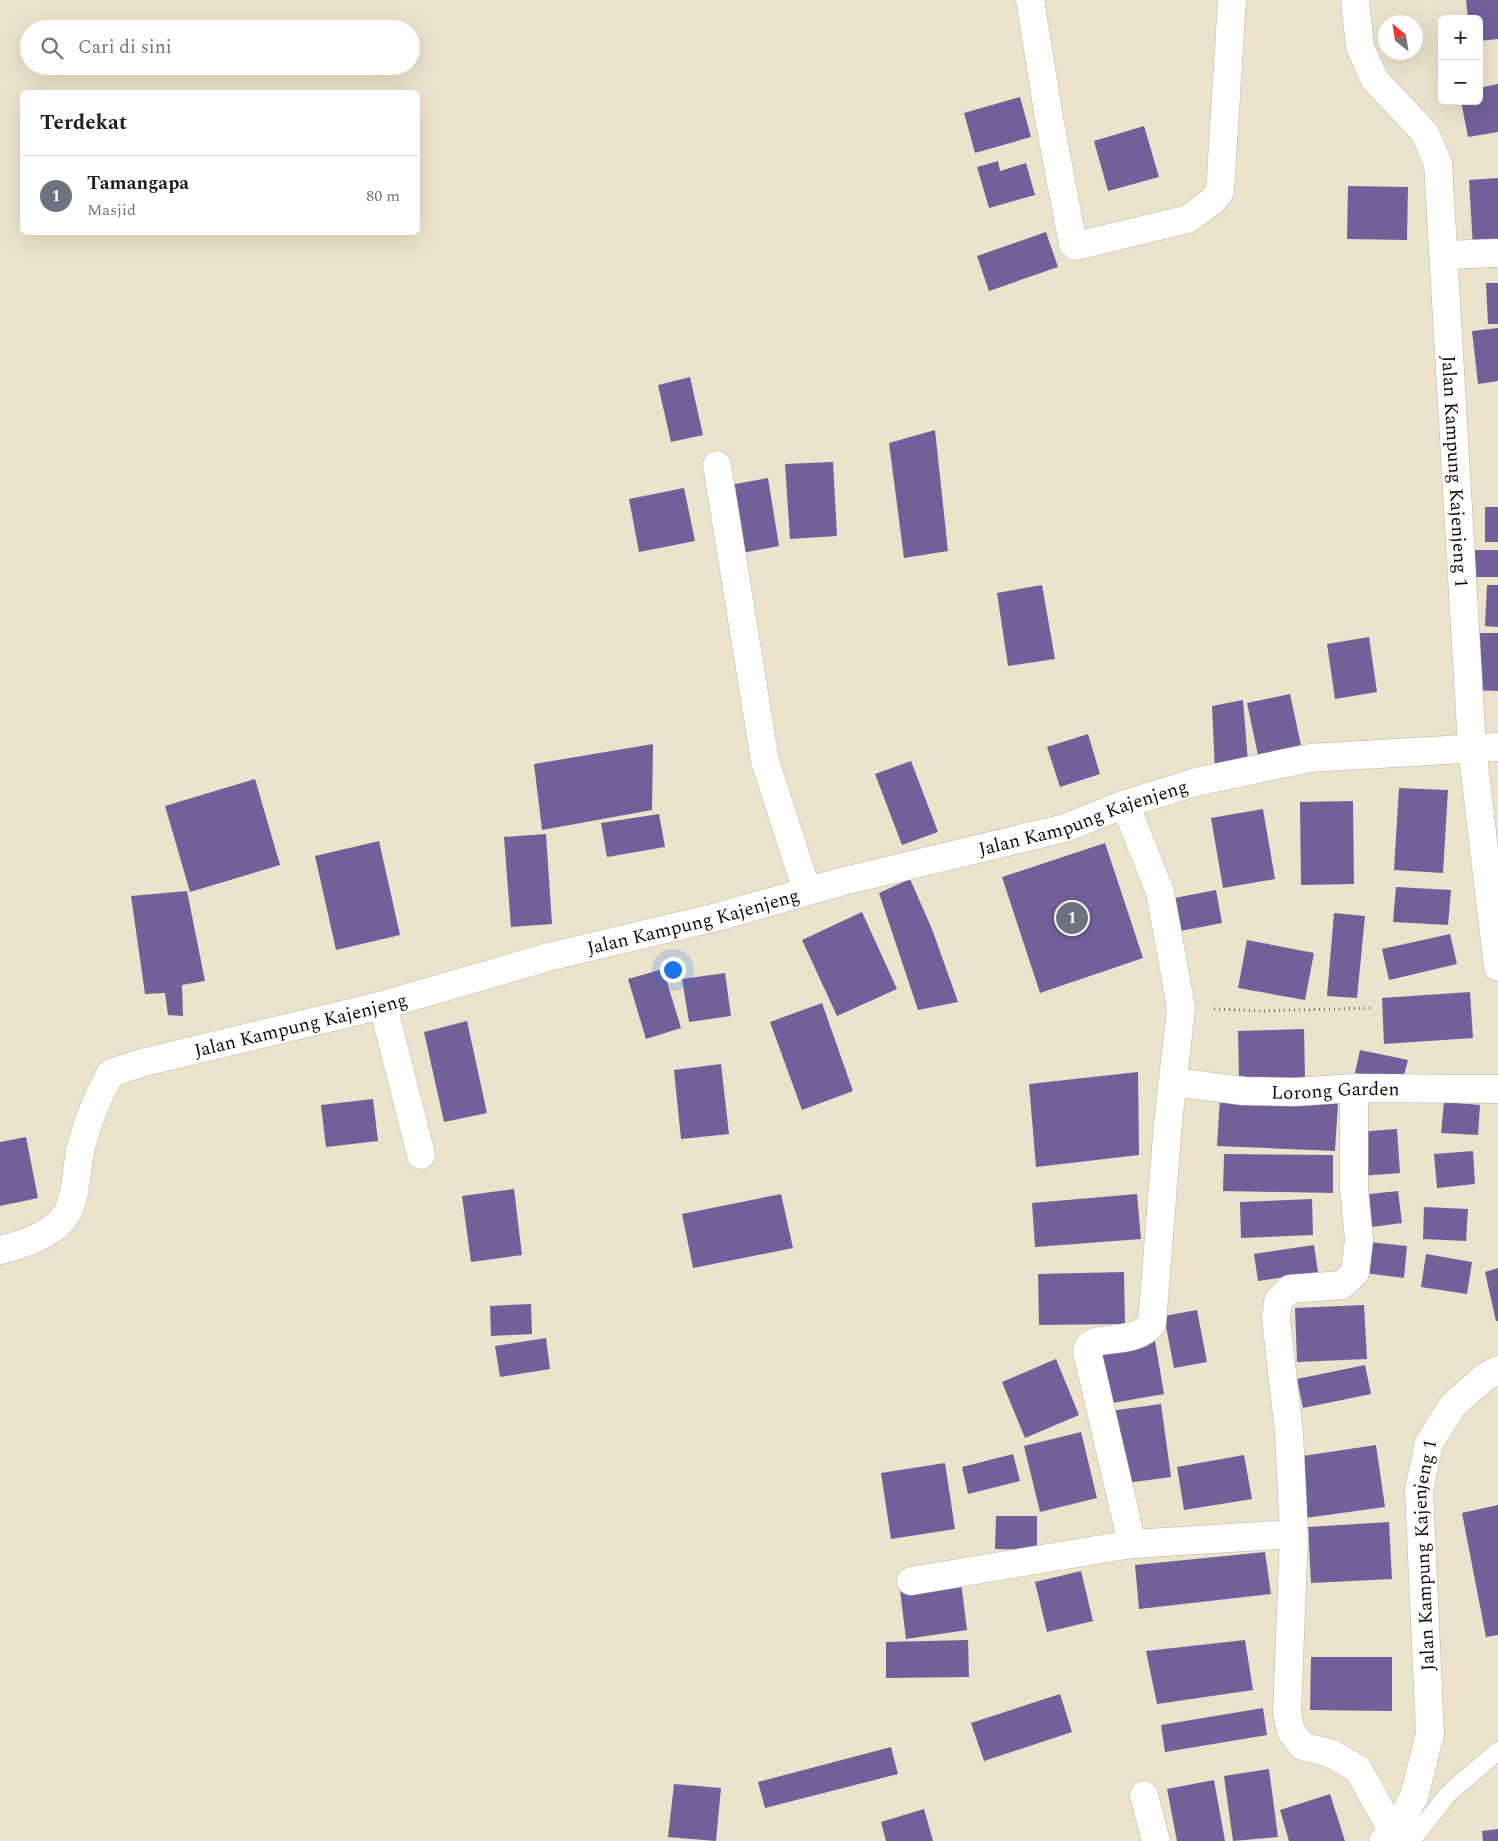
<!DOCTYPE html>
<html lang="id">
<meta charset="utf-8">
<style>
body{margin:0;font-family:Spectral,serif;background:#f6f6f6;color:#202124}
.controls{position:absolute;right:15px;top:15px;display:grid;overflow:hidden;border-radius:8px;box-shadow:0 5px 20px #0002}
.controls button{width:45px;height:45px;display:grid;place-items:center;padding:0;border:0;border-bottom:1px solid #e0e0e0;background:#fff;color:#202124;font:25px sans-serif}
.compass{position:absolute;left:1378px;top:15px;width:45px;height:45px;border-radius:50%;background:#fff;box-shadow:0 5px 20px #0002;rotate:330deg}
.you{position:absolute;left:672px;top:969px;width:18px;height:18px;margin:-12px;border:4px solid #fff;border-radius:50%;background:#1a73e8;box-shadow:0 0 0 8px #1a73e833}
.badge{display:grid;place-items:center;width:32px;height:32px;border-radius:50%;background:#8d4bc0;color:#fff;font-size:16px;font-weight:700}
.pin{position:absolute;translate:-50% -50%;border:2px solid #fff;box-shadow:0 1px 5px #0006}
.list{margin:0;padding:0;list-style:none}
h2{display:flex;justify-content:space-between;align-items:center;height:65px;margin:0;padding:0 20px;font-size:21px}
h2 small{font-size:16px;font-weight:400;color:#757577}
.list li{display:grid;grid-template-columns:32px 1fr auto;gap:15px;align-items:center;box-sizing:border-box;height:80px;padding:0 20px;border-top:1px solid #e0e0e0}
.list b{display:block;font-size:19px;white-space:nowrap}
.list p{margin:0;font-size:16px;white-space:nowrap;color:#757577}
.list em{font-size:16px;font-style:normal;color:#757577}
.icon{flex:none;width:28px;height:28px;fill:none;stroke:currentColor;stroke-width:2;stroke-linecap:round;stroke-linejoin:round}
.map{position:relative;flex:none;width:1498px;height:1841px;overflow:hidden}
.search{position:absolute;background:#fff;box-shadow:0 5px 20px #0002;left:20px;top:20px;width:400px;height:55px;display:flex;align-items:center;gap:12px;box-sizing:border-box;padding:0 18px;border-radius:28px;color:#757577;font-size:19px}
.panel{position:absolute;background:#fff;box-shadow:0 5px 20px #0002;left:20px;top:90px;width:400px;height:145px;border-radius:8px}
.map>svg:first-child{display:block}
.building{fill:#73609b}
.lines{fill:none;stroke-linecap:round;stroke-linejoin:round}
.lane-casing{stroke:#bdb39e;stroke-width:19}
.street-casing{stroke:#bdb39e;stroke-width:29}
.path{stroke:#777062;stroke-width:3;stroke-dasharray:1 4;stroke-linecap:butt}
.lane{stroke:#fff;stroke-width:18}
.street{stroke:#fff;stroke-width:28}
.labels{text-anchor:middle;stroke-width:5;stroke-linejoin:round;paint-order:stroke}
.street-label{font-size:19px;fill:#120e07;stroke:#ede2cc}
</style>
<div class="map">
<svg width="1498" height="1841" viewBox="0 0 1498 1841">
<rect width="100%" height="100%" fill="#ede2cc"/>
<path class="building" d="M 1466,0 L 1498,0 L 1498,39 L 1479,41 L 1479,19 L 1468,19 Z
M 1498,84 L 1498,132 L 1468,137 L 1461,101 L 1479,101 L 1479,88 Z
M 1020,97 L 1031,137 L 975,153 L 964,113 Z
M 1144,126 L 1159,177 L 1108,191 L 1094,141 Z
M 998,161 L 1000,171 L 1026,163 L 1035,195 L 989,208 L 977,167 Z
M 1498,178 L 1498,246 L 1473,248 L 1469,180 Z
M 1348,186 L 1408,187 L 1407,240 L 1347,239 Z
M 1046,232 L 1058,267 L 989,291 L 977,256 Z
M 1486,283 L 1498,283 L 1498,324 L 1488,324 Z
M 1498,328 L 1498,381 L 1478,384 L 1472,331 Z
M 690,377 L 703,435 L 671,442 L 658,385 Z
M 935,430 L 948,551 L 904,558 L 889,443 Z
M 833,462 L 837,536 L 790,539 L 785,464 Z
M 768,478 L 779,546 L 742,553 L 730,485 Z
M 684,488 L 695,541 L 639,552 L 629,499 Z
M 1485,507 L 1498,507 L 1498,542 L 1485,542 Z
M 1470,550 L 1498,550 L 1498,577 L 1470,577 Z
M 1042,585 L 1055,659 L 1008,666 L 997,593 Z
M 1487,585 L 1498,585 L 1498,627 L 1485,626 Z
M 1475,633 L 1498,633 L 1498,691 L 1473,690 Z
M 1369,637 L 1377,692 L 1335,699 L 1327,644 Z
M 1290,694 L 1302,750 L 1259,760 L 1247,703 Z
M 1243,700 L 1248,762 L 1215,771 L 1212,706 Z
M 1088,734 L 1100,774 L 1060,787 L 1047,747 Z
M 653,744 L 652,810 L 542,830 L 534,764 Z
M 911,761 L 938,832 L 902,845 L 875,774 Z
M 255,779 L 280,865 L 190,892 L 165,806 Z
M 1399,788 L 1448,790 L 1443,873 L 1394,870 Z
M 1353,801 L 1354,884 L 1301,885 L 1300,802 Z
M 1263,809 L 1275,879 L 1223,888 L 1211,818 Z
M 659,814 L 665,847 L 607,857 L 601,823 Z
M 546,834 L 552,924 L 511,927 L 504,837 Z
M 379,841 L 400,935 L 336,950 L 315,856 Z
M 1105,843 L 1143,958 L 1040,993 L 1002,877 Z
M 910,879 L 932,929 L 958,1002 L 918,1010 L 879,893 Z
M 1396,887 L 1451,890 L 1448,925 L 1393,922 Z
M 1216,890 L 1222,923 L 1170,933 L 1164,900 Z
M 187,891 L 205,981 L 182,985 L 183,1016 L 168,1015 L 165,993 L 145,994 L 131,896 Z
M 862,912 L 897,989 L 837,1016 L 802,940 Z
M 1334,913 L 1365,916 L 1357,998 L 1327,996 Z
M 1450,934 L 1457,964 L 1389,980 L 1382,949 Z
M 1247,940 L 1314,953 L 1305,1000 L 1238,988 Z
M 663,969 L 681,1028 L 646,1039 L 628,979 Z
M 725,973 L 731,1016 L 689,1022 L 682,979 Z
M 1470,992 L 1473,1038 L 1384,1044 L 1382,998 Z
M 822,1003 L 853,1091 L 802,1110 L 770,1022 Z
M 467,1021 L 487,1113 L 444,1122 L 424,1032 Z
M 1304,1029 L 1305,1079 L 1239,1081 L 1238,1031 Z
M 1360,1050 L 1408,1060 L 1402,1083 L 1355,1073 Z
M 721,1064 L 729,1134 L 681,1139 L 674,1070 Z
M 1138,1072 L 1139,1155 L 1036,1167 L 1029,1084 Z
M 1220,1097 L 1338,1103 L 1335,1151 L 1217,1146 Z
M 373,1099 L 378,1141 L 326,1147 L 321,1105 Z
M 1444,1102 L 1480,1105 L 1478,1135 L 1441,1133 Z
M 1397,1129 L 1400,1173 L 1360,1176 L 1356,1132 Z
M 26,1137 L 38,1198 L 0,1206 L 0,1142 Z
M 1473,1151 L 1475,1184 L 1437,1188 L 1434,1154 Z
M 1224,1154 L 1333,1155 L 1333,1193 L 1223,1191 Z
M 514,1189 L 522,1255 L 471,1262 L 462,1196 Z
M 1398,1191 L 1402,1223 L 1364,1228 L 1360,1195 Z
M 781,1194 L 793,1248 L 693,1268 L 682,1214 Z
M 1137,1194 L 1141,1239 L 1035,1247 L 1032,1203 Z
M 1312,1199 L 1313,1235 L 1241,1238 L 1240,1202 Z
M 1424,1207 L 1468,1209 L 1466,1241 L 1423,1239 Z
M 1360,1241 L 1407,1246 L 1404,1278 L 1357,1272 Z
M 1314,1245 L 1318,1272 L 1258,1281 L 1254,1254 Z
M 1426,1254 L 1472,1262 L 1467,1294 L 1421,1287 Z
M 1498,1268 L 1498,1321 L 1496,1321 L 1485,1272 Z
M 1124,1272 L 1125,1324 L 1039,1325 L 1038,1274 Z
M 531,1304 L 532,1334 L 491,1336 L 490,1306 Z
M 1364,1305 L 1367,1359 L 1297,1362 L 1295,1308 Z
M 1197,1310 L 1207,1362 L 1174,1368 L 1164,1316 Z
M 546,1338 L 550,1369 L 500,1377 L 495,1346 Z
M 1155,1341 L 1164,1394 L 1101,1405 L 1093,1351 Z
M 1056,1359 L 1079,1415 L 1025,1438 L 1002,1382 Z
M 1365,1365 L 1371,1394 L 1303,1408 L 1297,1379 Z
M 1161,1404 L 1171,1477 L 1119,1484 L 1110,1411 Z
M 1081,1432 L 1097,1498 L 1040,1512 L 1024,1446 Z
M 1376,1445 L 1385,1507 L 1305,1518 L 1296,1457 Z
M 1013,1454 L 1020,1481 L 968,1494 L 962,1467 Z
M 1244,1455 L 1252,1499 L 1184,1510 L 1177,1467 Z
M 945,1463 L 955,1529 L 891,1539 L 881,1473 Z
M 1498,1505 L 1498,1635 L 1486,1637 L 1462,1513 Z
M 996,1516 L 1037,1516 L 1037,1550 L 995,1549 Z
M 1389,1522 L 1392,1579 L 1311,1583 L 1308,1527 Z
M 1265,1552 L 1271,1594 L 1139,1609 L 1135,1565 Z
M 1081,1571 L 1093,1621 L 1047,1632 L 1035,1582 Z
M 961,1582 L 967,1630 L 906,1639 L 900,1590 Z
M 968,1640 L 969,1677 L 886,1678 L 886,1642 Z
M 1245,1640 L 1253,1690 L 1157,1704 L 1146,1651 Z
M 1311,1657 L 1392,1657 L 1392,1711 L 1310,1710 Z
M 1060,1694 L 1072,1732 L 984,1761 L 971,1723 Z
M 1263,1708 L 1267,1735 L 1165,1752 L 1161,1725 Z
M 891,1747 L 898,1774 L 765,1808 L 758,1782 Z
M 1269,1769 L 1278,1837 L 1233,1841 L 1224,1776 Z
M 1214,1780 L 1225,1841 L 1177,1841 L 1167,1789 Z
M 674,1784 L 721,1788 L 716,1841 L 668,1837 Z
M 1330,1794 L 1345,1841 L 1289,1841 L 1280,1810 Z
M 924,1809 L 933,1841 L 886,1841 L 881,1822 Z
M 1498,1829 L 1498,1841 L 1483,1841 L 1482,1831 Z"/>
<g class="lines">
<g class="lane-casing">
<path id="lane" d="M 1411,1841 L 1448,1794 L 1498,1751"/>
</g>
<g class="street-casing">
<g id="street">
<path d="M 1030,0 L 1050,124 L 1073,244 L 1076,246 L 1188,219 L 1211,202 L 1220,192 L 1232,0"/>
<path id="s1" d="M 1355,0 L 1360,47 L 1375,80 L 1425,133 L 1438,164 L 1472,748 L 1498,967"/>
<path d="M 1445,255 L 1498,253"/>
<path d="M 717,465 L 765,761 L 807,891"/>
<path d="M 1125,804 L 1160,892 L 1181,1008 L 1168,1123 L 1152,1324 C 1139,1340 1114,1338 1095,1342 L 1089,1346 L 1087,1351 L 1132,1544"/>
<path d="M 383,1005 L 421,1155"/>
<path id="s2" d="M 1174,1082 L 1244,1091 L 1295,1092 L 1354,1088 L 1498,1089"/>
<path id="s3" d="M 0,1250 C 22,1245 58,1233 68,1211 C 77,1193 76,1167 81,1147 C 88,1120 97,1097 111,1073 L 141,1063 L 383,1005 L 548,957 L 717,917 L 840,882 L 1065,828 L 1125,804 L 1196,782 L 1310,758 L 1498,747"/>
<path d="M 1294,1534 L 1289,1433 L 1276,1319 L 1278,1301 L 1290,1289 L 1342,1285 L 1355,1273 L 1359,1240 L 1354,1187 L 1354,1088"/>
<path d="M 911,1581 L 1132,1544 L 1294,1534 L 1287,1713 L 1291,1731 L 1302,1746 L 1330,1753 L 1358,1769 L 1398,1841"/>
<path d="M 1144,1795 L 1156,1841"/>
<path id="s4" d="M 1383,1841 L 1394,1832 L 1414,1797 L 1430,1734 L 1419,1490 L 1429,1443 L 1453,1405 L 1485,1377 L 1498,1370"/>
</g>
</g>
<path class="path" d="M 1214,1009 L 1264,1011 L 1371,1008"/>
<use href="#lane" class="lane"/>
<use href="#street" class="street"/>
</g>
<g class="labels">
<g class="street-label">
<text dy="7" stroke="none"><textPath href="#s1" startOffset="498">Jalan Kampung Kajenjeng 1</textPath></text>
<text dy="7" stroke="none"><textPath href="#s3" startOffset="1232">Jalan Kampung Kajenjeng</textPath></text>
<text dy="7" stroke="none"><textPath href="#s3" startOffset="828">Jalan Kampung Kajenjeng</textPath></text>
<text dy="7" stroke="none"><textPath href="#s3" startOffset="422">Jalan Kampung Kajenjeng</textPath></text>
<text dy="7" stroke="none"><textPath href="#s2" startOffset="162">Lorong Garden</textPath></text>
<text dy="7" stroke="none"><textPath href="#s4" startOffset="299">Jalan Kampung Kajenjeng 1</textPath></text>
</g>
</g>
</svg>
<div class="controls">
<button>+</button>
<button>−</button>
</div>
<svg class="compass" viewBox="-18 -18 36 36"><path d="M0-13l5 13h-10z" fill="#e53935"/><path d="M0 13l5-13h-10z" fill="#757577"/></svg>
<div class="you"></div>
<div class="pin badge" style="left:1072px;top:918px;background:#6b7280">1</div>
<div class="search"><svg class="icon" aria-label="search" viewBox="0 0 24 24"><circle cx="10" cy="10" r="6"/><path d="M15 15l6 6"/></svg>Cari di sini</div>
<section class="panel">
<h2>Terdekat<small></small></h2>
<ul class="list">
<li><span class="badge" style="background:#6b7280">1</span><div><b>Tamangapa</b><p>Masjid</p></div><em>80 m</em></li>
</ul>
</section>
</div>
